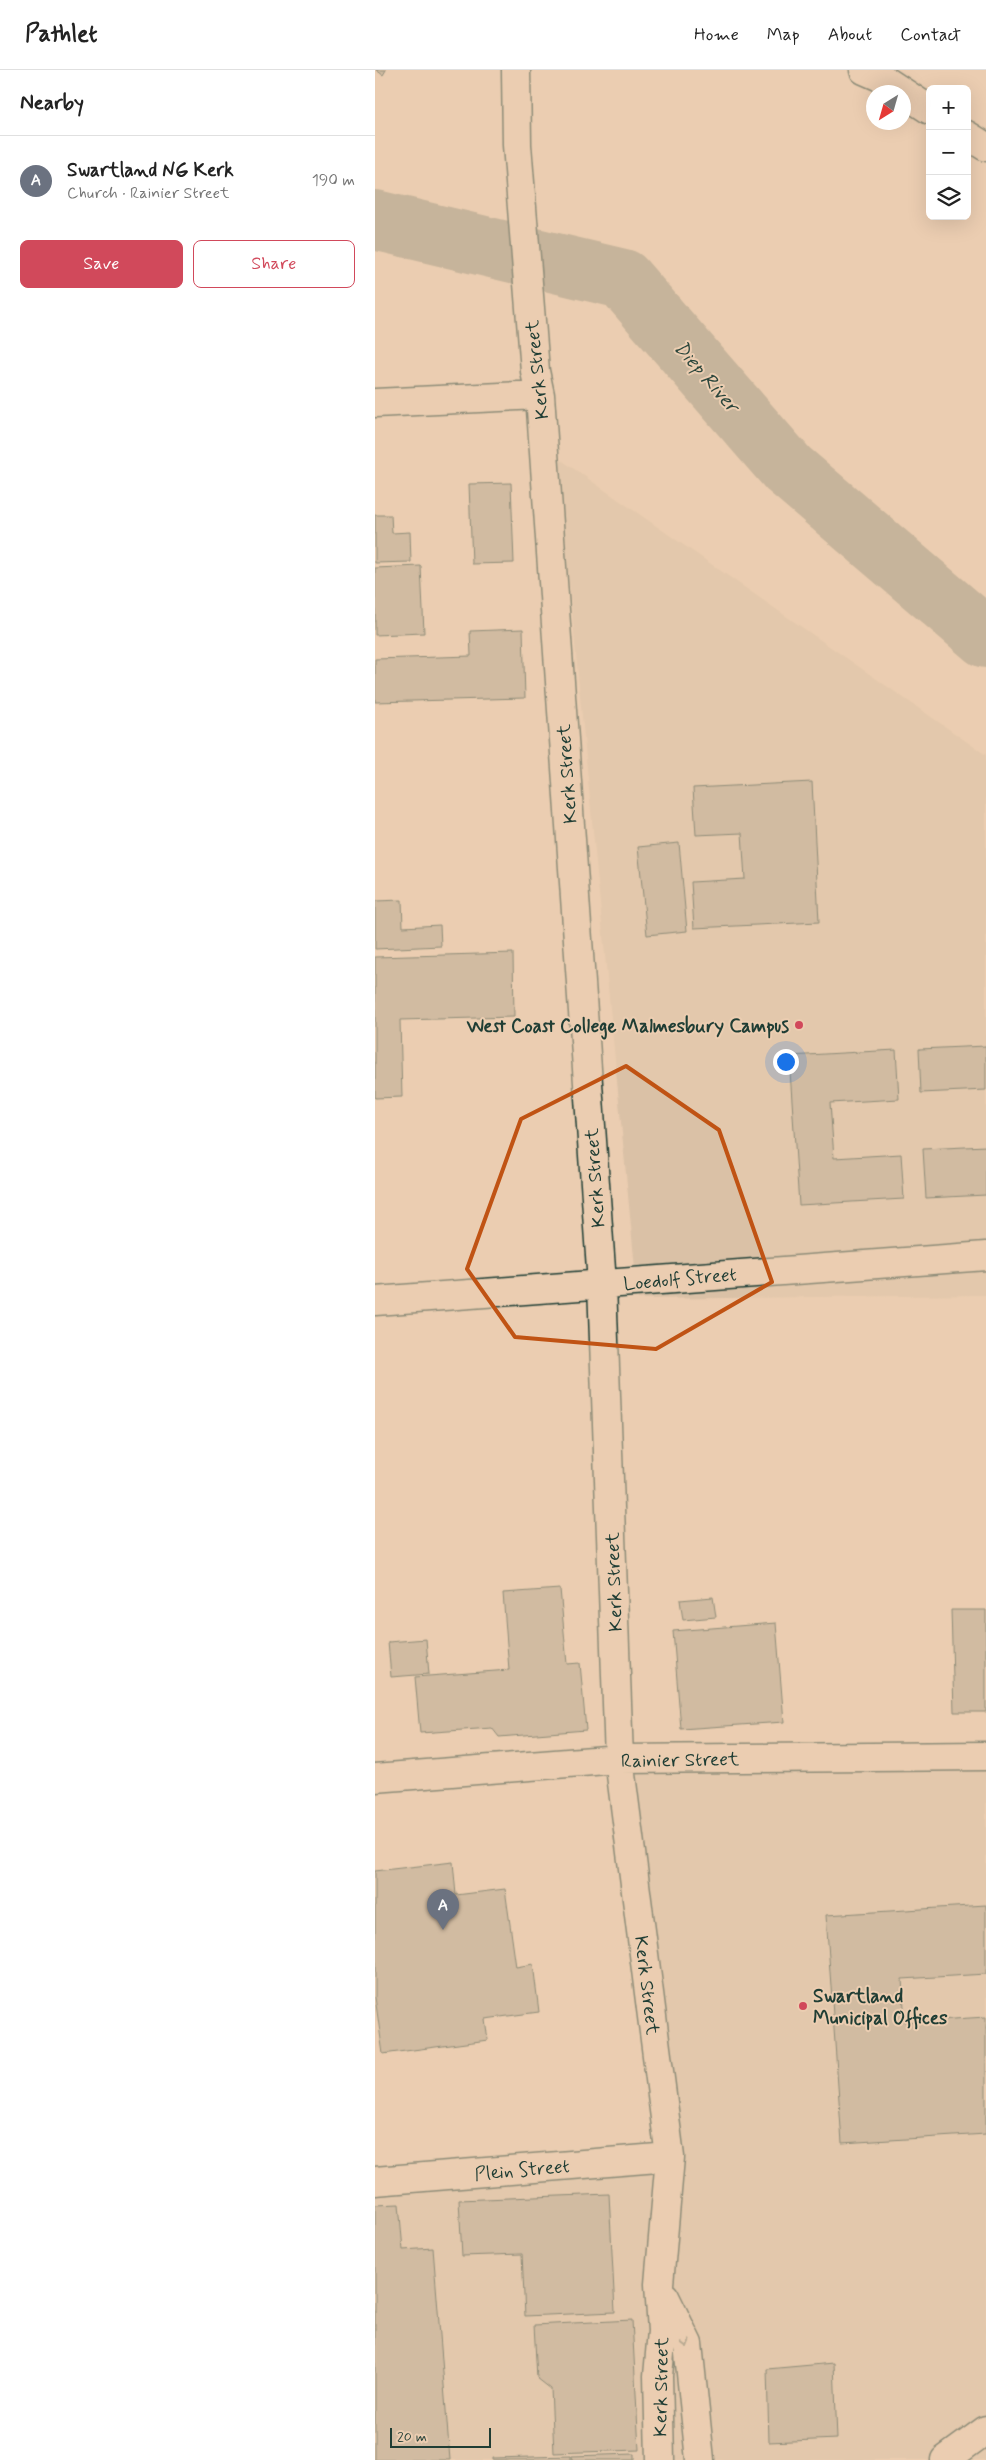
<!DOCTYPE html>
<meta charset="utf-8">
<style>
body{margin:0;font-family:Mynerve,sans-serif;background:#f6f6f6;color:#222}
.controls{position:absolute;right:15px;top:15px;display:grid;overflow:hidden;border-radius:8px;box-shadow:0 5px 20px #0002}
.controls button{width:45px;height:45px;display:grid;place-items:center;padding:0;border:0;border-bottom:1px solid #e0e0e0;background:#fff;color:#222;font:25px sans-serif}
.compass{position:absolute;left:491px;top:15px;width:45px;height:45px;border-radius:50%;background:#fff;box-shadow:0 5px 20px #0002;rotate:217deg}
.scale{position:absolute;left:15px;bottom:12px;width:101px;box-sizing:border-box;padding-left:5px;border:2px solid #1f3d34;border-top:0;font-size:14px;line-height:18px;white-space:nowrap;color:#1f3d34;-webkit-text-stroke:4px #ebcdb1;paint-order:stroke}
.you{position:absolute;left:410px;top:991px;width:18px;height:18px;margin:-12px;border:4px solid #fff;border-radius:50%;background:#1a73e8;box-shadow:0 0 0 8px #1a73e833}
.badge{display:grid;place-items:center;width:32px;height:32px;border-radius:50%;background:#d1495b;color:#fff;font-size:16px;font-weight:700}
.pin{position:absolute;translate:-50% -41px;filter:drop-shadow(0 1px 2px #0008)}
.pin::after{content:'';position:absolute;top:26px;width:18px;height:15px;background:inherit;clip-path:polygon(0 0,100% 0,50% 100%)}
.list{margin:0;padding:0;list-style:none}
h2{display:flex;justify-content:space-between;align-items:center;height:65px;margin:0;padding:0 20px;font-size:21px}
h2 small{font-size:16px;font-weight:400;color:#767676}
.list li{display:grid;grid-template-columns:32px 1fr auto;gap:15px;align-items:center;box-sizing:border-box;height:90px;padding:0 20px;border-top:1px solid #e0e0e0}
.list b{display:block;font-size:19px;white-space:nowrap}
.list p{margin:0;font-size:16px;white-space:nowrap;color:#767676}
.list em{font-size:16px;font-style:normal;color:#767676}
.actions{display:flex;gap:10px;padding:15px 20px}
.actions a{flex:1;padding:11px 0;border:1px solid #d1495b;border-radius:8px;text-align:center;font-size:18px;color:#d1495b}
.actions .main{background:#d1495b;color:#fff}
.icon{flex:none;width:28px;height:28px;fill:none;stroke:currentColor;stroke-width:2;stroke-linecap:round;stroke-linejoin:round}
.map{position:relative;flex:none;width:611px;height:2390px;overflow:hidden}
header{display:flex;align-items:center;gap:30px;box-sizing:border-box;height:70px;padding:0 25px;background:#fff;border-bottom:1px solid #e0e0e0}
header strong{font-size:24px}
nav{display:flex;gap:28px;margin-inline-start:auto;font-size:18px}
main{display:flex}
aside{flex:1;background:#fff}
.map>svg:first-child{display:block}
.built{fill:#dac1a6}
.lines{fill:none;stroke-linecap:round;stroke-linejoin:round}
.river{stroke:#9a9480;stroke-width:60}
.building{fill:#b2a48e;stroke:#1f3d34}
.minor-casing{stroke:#1f3d34;stroke-width:31}
.major-casing{stroke:#1f3d34;stroke-width:31}
.minor{stroke:#ebcdb1;stroke-width:28}
.major{stroke:#ebcdb1;stroke-width:28}
.oneway{stroke:#7b7e6c}
.marked{fill:none;stroke:#c05314;stroke-width:4;stroke-linejoin:round}
.poi-dot{fill:#d1495b;stroke:#ebcdb1;stroke-width:2}
.labels{text-anchor:middle;stroke-width:4;stroke-linejoin:round;paint-order:stroke}
.street-label{font-size:19px;fill:#1f3d34;stroke:#ebcdb1}
.poi-label{font-size:19px;font-weight:bold;fill:#1f3d34;stroke:#ebcdb1;text-anchor:end}
.water-label{font-size:20px;font-style:italic;fill:#2b463c;stroke:#ebcdb1}
</style>
<header>
<strong>Pathlet</strong>
<nav><a>Home</a><a>Map</a><a>About</a><a>Contact</a></nav>
</header>
<main>
<aside>
<h2>Nearby<small></small></h2>
<ul class="list">
<li><span class="badge" style="background:#6b7280">A</span><div><b>Swartland NG Kerk</b><p>Church · Rainier Street</p></div><em>190 m</em></li>
</ul>
<div class="actions"><a class="main">Save</a><a>Share</a></div>
</aside>
<div class="map">
<svg width="611" height="2390" viewBox="0 0 611 2390">
<rect width="100%" height="100%" fill="#ebcdb1"/>
<filter id="ink" filterUnits="userSpaceOnUse"><feTurbulence type="fractalNoise" baseFrequency=".02" numOctaves="2"/><feDisplacementMap in="SourceGraphic" scale="10" xChannelSelector="R" yChannelSelector="G"/><feConvolveMatrix kernelMatrix="1 2 1 2 8 2 1 2 1" color-interpolation-filters="sRGB"/></filter>
<g filter="url(#ink)">
<path class="built" d="M 182,387 L 611,685 L 611,1225 L 263,1229 Z
M 611,1686 L 611,2390 L 0,2390 L 0,2111 L 295,2087 L 244,1689 Z"/>
<g class="lines">
<path class="river" d="M 0,150 L 248,209 L 413,399 L 611,568"/>
</g>
<path class="building" d="M 1,0 L 11,0 L 8,5 Z
M 136,413 L 139,493 L 97,494 L 94,414 Z
M 0,445 L 16,445 L 17,463 L 35,462 L 36,492 L 0,493 Z
M 46,496 L 49,563 L 0,565 L 0,498 Z
M 148,559 L 150,628 L 0,632 L 0,589 L 96,586 L 95,561 Z
M 437,712 L 444,852 L 319,858 L 316,812 L 370,809 L 367,763 L 321,765 L 318,718 Z
M 304,773 L 312,861 L 272,865 L 263,777 Z
M 27,830 L 28,857 L 65,855 L 66,876 L 0,879 L 0,831 Z
M 138,883 L 139,947 L 25,950 L 27,1027 L 0,1028 L 0,887 Z
M 611,976 L 611,1020 L 546,1023 L 544,979 Z
M 521,980 L 524,1029 L 455,1033 L 459,1088 L 526,1084 L 529,1129 L 424,1135 L 414,986 Z
M 611,1076 L 611,1125 L 551,1128 L 548,1079 Z
M 185,1519 L 192,1594 L 205,1593 L 211,1660 L 124,1667 L 117,1658 L 45,1663 L 40,1607 L 134,1600 L 128,1523 Z
M 338,1527 L 341,1547 L 308,1550 L 305,1530 Z
M 576,1540 L 611,1540 L 611,1642 L 579,1642 Z
M 401,1553 L 409,1652 L 306,1659 L 298,1561 Z
M 51,1569 L 54,1604 L 16,1607 L 13,1572 Z
M 78,1792 L 81,1825 L 130,1819 L 141,1897 L 158,1894 L 164,1942 L 110,1949 L 113,1970 L 8,1984 L 0,1927 L 0,1801 Z
M 611,1835 L 611,1904 L 527,1909 L 530,1952 L 611,1947 L 611,2064 L 467,2073 L 451,1845 Z
M 234,2124 L 240,2242 L 150,2246 L 147,2184 L 87,2186 L 84,2130 Z
M 24,2134 L 28,2180 L 58,2178 L 75,2390 L 0,2390 L 0,2135 Z
M 257,2250 L 264,2380 L 179,2383 L 176,2319 L 162,2308 L 159,2255 Z
M 459,2293 L 462,2369 L 394,2372 L 392,2299 Z
M 259,2384 L 259,2390 L 197,2390 L 197,2386 Z
M 196,2386 L 196,2390 L 117,2390 L 117,2388 Z"/>
<g class="lines">
<g class="minor-casing">
<path id="minor" d="M 141,0 L 142,75 L 160,301 L 165,325 L 227,1214 L 244,1689 L 295,2087 L 284,2214 L 287,2261 L 283,2306 L 285,2390
M 489,0 L 505,7 L 555,40
M 592,65 L 611,77
M 0,333 L 165,325
M 0,1231 L 611,1186
M 0,1708 L 244,1689 L 611,1686
M 0,2111 L 295,2087
M 290,2227 L 313,2274 L 325,2390"/>
</g>
<g class="major-casing">
<path id="major" d="M 570,2390 L 611,2360"/>
</g>
<use href="#minor" class="minor"/>
<use href="#major" class="major"/>
</g>
<defs><path id="oneway-chevron" d="M-2-3.5L2.5 0L-2 3.5" fill="none" stroke-width="1.6" stroke-linecap="round" stroke-linejoin="round" transform="scale(1.25)"/></defs>
<use class="oneway" href="#oneway-chevron" transform="translate(311 2274) rotate(74)"/>
</g>
<path d="M0 0H611V2390H0ZM 251,996 L 344,1060 L 397,1212 L 281,1279 L 140,1267 L 92,1199 L 146,1049 Z" fill="#ebcdb1" fill-opacity=".55" fill-rule="evenodd"/>
<path class="marked" d="M 251,996 L 344,1060 L 397,1212 L 281,1279 L 140,1267 L 92,1199 L 146,1049 Z"/>
<g class="poi-dot">
<circle cx="424" cy="955" r="5"/>
<circle cx="428" cy="1936" r="5"/>
</g>
<g class="labels">
<g class="street-label">
<text transform="translate(161 300) rotate(-96)" y="7">Kerk Street</text>
<text transform="translate(191 704) rotate(-94)" y="7">Kerk Street</text>
<text transform="translate(219 1108) rotate(-94)" y="7">Kerk Street</text>
<text transform="translate(305 1208) rotate(-5)" y="7">Loedolf Street</text>
<text transform="translate(238 1512) rotate(-92)" y="7">Kerk Street</text>
<text transform="translate(305 1689) rotate(-1)" y="7">Rainier Street</text>
<text transform="translate(273 1915) rotate(83)" y="7">Kerk Street</text>
<text transform="translate(147 2099) rotate(-5)" y="7">Plein Street</text>
<text transform="translate(285 2317) rotate(-89)" y="7">Kerk Street</text>
</g>
<g class="poi-label">
<text x="414" y="962">West Coast College Malmesbury Campus</text>
<text x="438" y="1932" text-anchor="start">Swartland<tspan x="438" dy="22">Municipal Offices</tspan></text>
</g>
<g class="water-label">
<text transform="translate(332 306) rotate(49)" y="7">Diep River</text>
</g>
</g>
</svg>
<div class="controls">
<button>+</button>
<button>−</button>
<button><svg class="icon" aria-label="layers" viewBox="0 0 24 24"><path d="M12 4l9 5-9 5-9-5zM3 14l9 5 9-5"/></svg></button>
</div>
<svg class="compass" viewBox="-18 -18 36 36"><path d="M0-13l5 13h-10z" fill="#e53935"/><path d="M0 13l5-13h-10z" fill="#767676"/></svg>
<div class="scale">20 m</div>
<div class="you"></div>
<div class="pin badge" style="left:68px;top:1860px;background:#6b7280">A</div>
</div>
</main>
